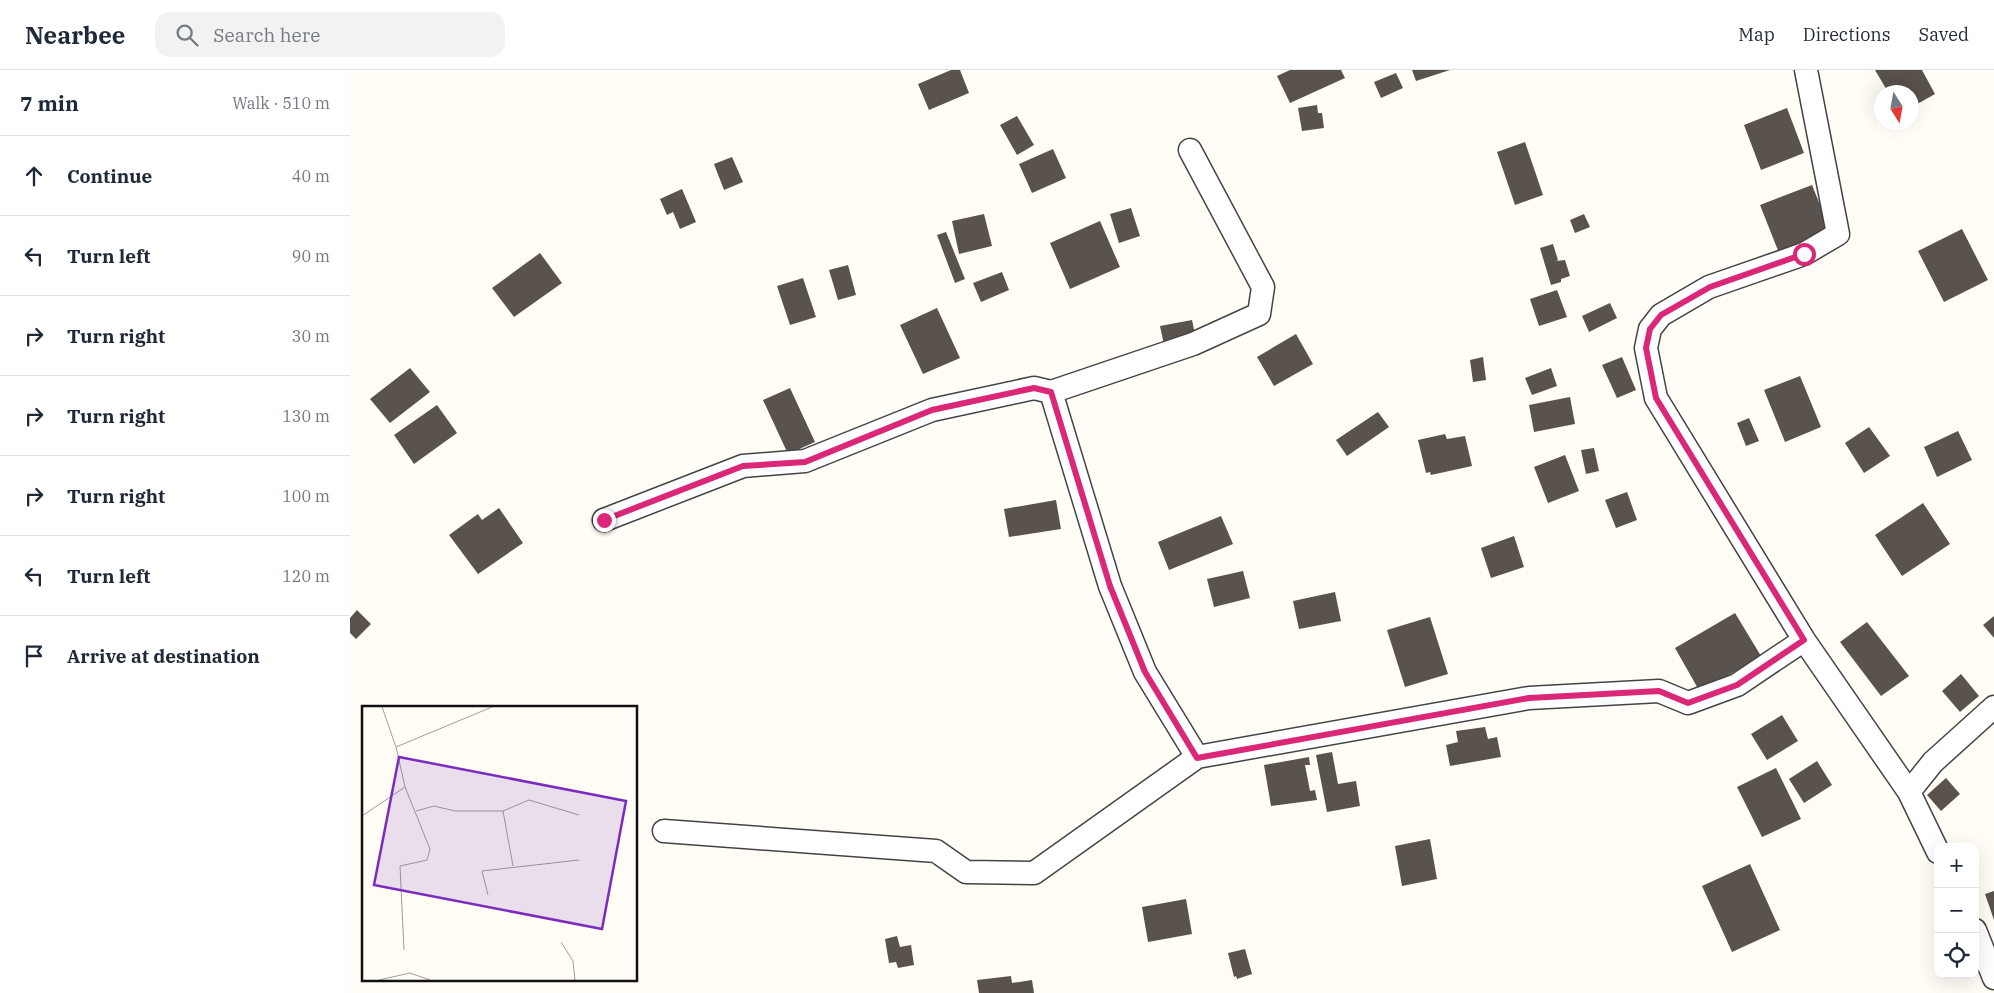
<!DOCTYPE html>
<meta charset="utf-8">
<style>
body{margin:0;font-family:"IBM Plex Serif",serif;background:#f2f2f3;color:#1f2937}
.controls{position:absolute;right:15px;bottom:15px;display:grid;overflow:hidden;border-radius:10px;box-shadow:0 5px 20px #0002}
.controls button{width:45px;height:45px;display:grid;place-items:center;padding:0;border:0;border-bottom:1px solid #e0e1e3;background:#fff;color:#1f2937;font:25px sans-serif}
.compass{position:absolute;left:1524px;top:15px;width:45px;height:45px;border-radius:50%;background:#fff;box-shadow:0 5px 20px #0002;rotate:169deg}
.stop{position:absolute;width:15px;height:15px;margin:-11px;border:4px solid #db2777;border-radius:50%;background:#fff}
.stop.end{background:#db2777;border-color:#fff;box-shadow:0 1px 5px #0008}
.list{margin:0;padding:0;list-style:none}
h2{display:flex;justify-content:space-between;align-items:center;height:65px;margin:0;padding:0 20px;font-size:21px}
h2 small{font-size:16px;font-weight:400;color:#747a83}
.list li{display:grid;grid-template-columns:32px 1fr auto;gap:15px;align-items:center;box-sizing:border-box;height:80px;padding:0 20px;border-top:1px solid #e0e1e3}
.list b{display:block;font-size:19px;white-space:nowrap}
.list em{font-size:16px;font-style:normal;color:#747a83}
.icon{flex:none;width:28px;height:28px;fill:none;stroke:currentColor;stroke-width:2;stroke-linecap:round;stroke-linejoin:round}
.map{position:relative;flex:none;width:1644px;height:923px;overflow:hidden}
header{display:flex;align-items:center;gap:30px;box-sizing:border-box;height:70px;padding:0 25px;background:#fff;border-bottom:1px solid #e0e1e3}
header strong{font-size:24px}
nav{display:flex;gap:28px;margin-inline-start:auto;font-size:18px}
.search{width:350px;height:45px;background:#f2f2f3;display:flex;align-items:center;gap:12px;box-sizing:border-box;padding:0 18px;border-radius:15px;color:#747a83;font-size:19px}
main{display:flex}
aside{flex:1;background:#fff}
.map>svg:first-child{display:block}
.building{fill:#5a524d}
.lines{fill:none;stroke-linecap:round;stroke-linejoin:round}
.street-casing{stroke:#444;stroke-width:25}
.street{stroke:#fff;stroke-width:22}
.route{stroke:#db2777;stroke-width:6}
.inset-road{fill:none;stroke:#a09f9a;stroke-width:1}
.view{fill:#7b2cbf;fill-opacity:0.15;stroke:#7b2cbf;stroke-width:2.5}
.inset-edge{fill:none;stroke:#111;stroke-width:2.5}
</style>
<header>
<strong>Nearbee</strong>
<div class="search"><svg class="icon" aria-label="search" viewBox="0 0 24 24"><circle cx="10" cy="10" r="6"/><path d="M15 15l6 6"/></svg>Search here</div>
<nav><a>Map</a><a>Directions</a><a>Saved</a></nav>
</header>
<main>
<aside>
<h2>7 min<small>Walk · 510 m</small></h2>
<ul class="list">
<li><svg class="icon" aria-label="ahead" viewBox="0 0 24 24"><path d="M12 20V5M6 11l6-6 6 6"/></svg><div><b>Continue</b></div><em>40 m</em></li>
<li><svg class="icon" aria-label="left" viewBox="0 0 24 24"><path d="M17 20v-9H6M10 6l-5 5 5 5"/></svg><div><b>Turn left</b></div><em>90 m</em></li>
<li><svg class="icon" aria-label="right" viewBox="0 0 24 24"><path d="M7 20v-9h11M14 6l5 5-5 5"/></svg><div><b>Turn right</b></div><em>30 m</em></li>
<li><svg class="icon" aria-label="right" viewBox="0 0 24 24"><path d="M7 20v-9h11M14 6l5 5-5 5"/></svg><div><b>Turn right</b></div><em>130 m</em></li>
<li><svg class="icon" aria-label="right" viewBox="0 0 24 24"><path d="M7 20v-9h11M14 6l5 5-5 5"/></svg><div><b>Turn right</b></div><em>100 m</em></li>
<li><svg class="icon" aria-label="left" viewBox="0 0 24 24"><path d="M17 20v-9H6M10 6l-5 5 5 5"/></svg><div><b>Turn left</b></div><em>120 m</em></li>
<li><svg class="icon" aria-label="arrive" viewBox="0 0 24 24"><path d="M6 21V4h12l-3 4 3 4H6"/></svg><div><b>Arrive at destination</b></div></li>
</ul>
</aside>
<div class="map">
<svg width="1644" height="923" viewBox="0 0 1644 923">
<rect width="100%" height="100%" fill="#fffdf5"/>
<path class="building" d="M 601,0 L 610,0 L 619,23 L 579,40 L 568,14 Z
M 940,0 L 991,0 L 995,8 L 940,33 L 927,6 Z
M 1062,0 L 1100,0 L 1066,11 Z
M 1525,0 L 1572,0 L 1585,24 L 1562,37 L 1562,22 L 1538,22 Z
M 1046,3 L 1053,18 L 1031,28 L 1024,12 Z
M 967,35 L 968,43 L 972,43 L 974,58 L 952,61 L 948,38 Z
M 1437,38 L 1454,83 L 1411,100 L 1394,55 Z
M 667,46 L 684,75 L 667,85 L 650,55 Z
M 1175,72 L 1193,125 L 1165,135 L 1147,82 Z
M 703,79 L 716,108 L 682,123 L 669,94 Z
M 382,87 L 393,112 L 374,120 L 364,94 Z
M 1462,115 L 1481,162 L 1429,183 L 1410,135 Z
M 332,119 L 346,152 L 330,159 L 323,142 L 317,145 L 310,129 Z
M 781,138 L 790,166 L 769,173 L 760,144 Z
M 634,144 L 642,176 L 609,184 L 602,151 Z
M 1234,144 L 1240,157 L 1225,163 L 1220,150 Z
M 750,151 L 770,197 L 720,219 L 700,173 Z
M 1612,159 L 1638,210 L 1594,232 L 1568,181 Z
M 596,162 L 615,209 L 605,213 L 587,165 Z
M 1203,174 L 1208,190 L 1206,191 L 1215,190 L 1220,206 L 1211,209 L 1211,212 L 1201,215 L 1190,178 Z
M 190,183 L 212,213 L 164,247 L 142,218 Z
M 498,195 L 506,225 L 488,230 L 479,200 Z
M 652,202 L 659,220 L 631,232 L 623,213 Z
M 453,208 L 466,247 L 440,255 L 427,216 Z
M 1207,220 L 1217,247 L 1189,256 L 1180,229 Z
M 1260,233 L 1267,248 L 1239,262 L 1232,246 Z
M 587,238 L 610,288 L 573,304 L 550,255 Z
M 842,250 L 846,269 L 814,275 L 810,256 Z
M 946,264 L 963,294 L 924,316 L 907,287 Z
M 1133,287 L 1136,310 L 1123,312 L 1120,290 Z
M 1272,287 L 1286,320 L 1267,328 L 1252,295 Z
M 60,298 L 80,322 L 40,353 L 20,329 Z
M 1201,298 L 1207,316 L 1182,325 L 1175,308 Z
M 1450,306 L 1471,357 L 1435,372 L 1414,320 Z
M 440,318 L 465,372 L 438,384 L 413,330 Z
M 1220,327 L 1225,354 L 1184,362 L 1179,335 Z
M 87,335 L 107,363 L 64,394 L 44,365 Z
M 1028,342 L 1039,357 L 997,386 L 986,370 Z
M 1399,348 L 1409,371 L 1396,376 L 1387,353 Z
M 1519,357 L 1540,386 L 1514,403 L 1495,373 Z
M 1608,361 L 1622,390 L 1587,407 L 1574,377 Z
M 1095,364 L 1097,369 L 1115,366 L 1122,396 L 1081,405 L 1080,402 L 1076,403 L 1068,370 Z
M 1244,378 L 1249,401 L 1236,404 L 1231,380 Z
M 1215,385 L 1229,421 L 1198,433 L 1184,397 Z
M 1277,422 L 1287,450 L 1266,458 L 1255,430 Z
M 706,430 L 711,459 L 659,467 L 654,439 Z
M 1573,433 L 1600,474 L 1552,506 L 1525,465 Z
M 149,438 L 173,473 L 128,504 L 99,465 L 128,444 L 132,450 Z
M 871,446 L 883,474 L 819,500 L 808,472 Z
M 1164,466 L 1174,497 L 1141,508 L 1131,478 Z
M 893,501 L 900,528 L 864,537 L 857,509 Z
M 985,522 L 991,551 L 949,559 L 943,531 Z
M 7,540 L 21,554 L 6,569 L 0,563 L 0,548 Z
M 1385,543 L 1411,586 L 1350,622 L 1325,578 Z
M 1644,546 L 1644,568 L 1633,555 Z
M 1080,547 L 1098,604 L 1055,617 L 1037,560 Z
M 1517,552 L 1559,606 L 1531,626 L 1490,572 Z
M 1611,604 L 1629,626 L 1610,642 L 1592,621 Z
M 1432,645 L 1448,671 L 1417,690 L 1401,664 Z
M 1135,657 L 1138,669 L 1147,667 L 1151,687 L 1100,696 L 1096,675 L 1108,672 L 1106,661 Z
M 982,682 L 988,714 L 1006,711 L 1010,736 L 977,742 L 966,685 Z
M 959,687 L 960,695 L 955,695 L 960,721 L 965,720 L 967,730 L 921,736 L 914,695 Z
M 1467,691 L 1482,715 L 1454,733 L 1439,709 Z
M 1426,698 L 1451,749 L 1412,767 L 1387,717 Z
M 1596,708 L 1610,724 L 1591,741 L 1577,725 Z
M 1080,769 L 1087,809 L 1052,816 L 1045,776 Z
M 1400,794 L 1430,860 L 1382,882 L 1352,816 Z
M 1644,821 L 1644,850 L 1635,824 Z
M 836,829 L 842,864 L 798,872 L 792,837 Z
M 547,866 L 550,877 L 561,875 L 564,895 L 548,898 L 546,892 L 539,893 L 535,869 Z
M 895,879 L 902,904 L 887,909 L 886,906 L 884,907 L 878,883 Z
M 661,906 L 662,913 L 682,910 L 684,923 L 629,923 L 627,910 Z"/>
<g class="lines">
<g class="street-casing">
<path id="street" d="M 1456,0 L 1488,164 L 1454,184 L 1359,217 L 1311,245 L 1300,259 L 1296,278 L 1306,328 L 1454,570 L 1559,722 L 1588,782
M 701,322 L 760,516 L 795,602 L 847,687
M 254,450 L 393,396 L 455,391 L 582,340 L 684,318 L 701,322 L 843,274 L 909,244 L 913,217 L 840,80
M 1559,722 L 1583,692 L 1644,637
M 314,761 L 586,781 L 616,802 L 684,803 L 847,687 L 1179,628 L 1309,621 L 1338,633 L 1387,615 L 1454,570
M 1625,860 L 1644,908"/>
</g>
<use href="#street" class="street"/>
</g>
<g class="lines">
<path class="route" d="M 254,450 L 393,396 L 455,392 L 582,340 L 684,318 L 701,322 L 760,516 L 795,602 L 847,688 L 1179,628 L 1309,621 L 1338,633 L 1387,615 L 1454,570 L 1306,328 L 1296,278 L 1300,259 L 1311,245 L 1360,217 L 1454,184"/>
</g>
<g transform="translate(12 636)">
<rect width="275" height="275" fill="#fffdf5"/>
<path class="inset-road" d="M 20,1 L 34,41 L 43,81 L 68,143 L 65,154 L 38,160 L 42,244M 34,41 L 130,1M 54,105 L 72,100 L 93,105 L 141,105 L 167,94 L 217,109M 141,105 L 151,160M 0,110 L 43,81M 126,189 L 120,165 L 217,154M 199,236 L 211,255 L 213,274M 17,274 L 48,267 L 68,274"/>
<path class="view" d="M 37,51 L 264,95 L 240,223 L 12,179 Z"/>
<rect width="275" height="275" class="inset-edge"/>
</g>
</svg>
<div class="controls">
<button>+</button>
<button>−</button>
<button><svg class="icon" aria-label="locate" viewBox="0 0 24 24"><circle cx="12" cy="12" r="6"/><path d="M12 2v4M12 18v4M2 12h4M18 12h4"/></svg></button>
</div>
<svg class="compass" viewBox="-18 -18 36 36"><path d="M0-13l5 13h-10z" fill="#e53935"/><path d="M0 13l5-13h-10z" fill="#747a83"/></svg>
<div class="stop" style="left:1454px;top:184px"></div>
<div class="stop end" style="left:254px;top:450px"></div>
</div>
</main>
